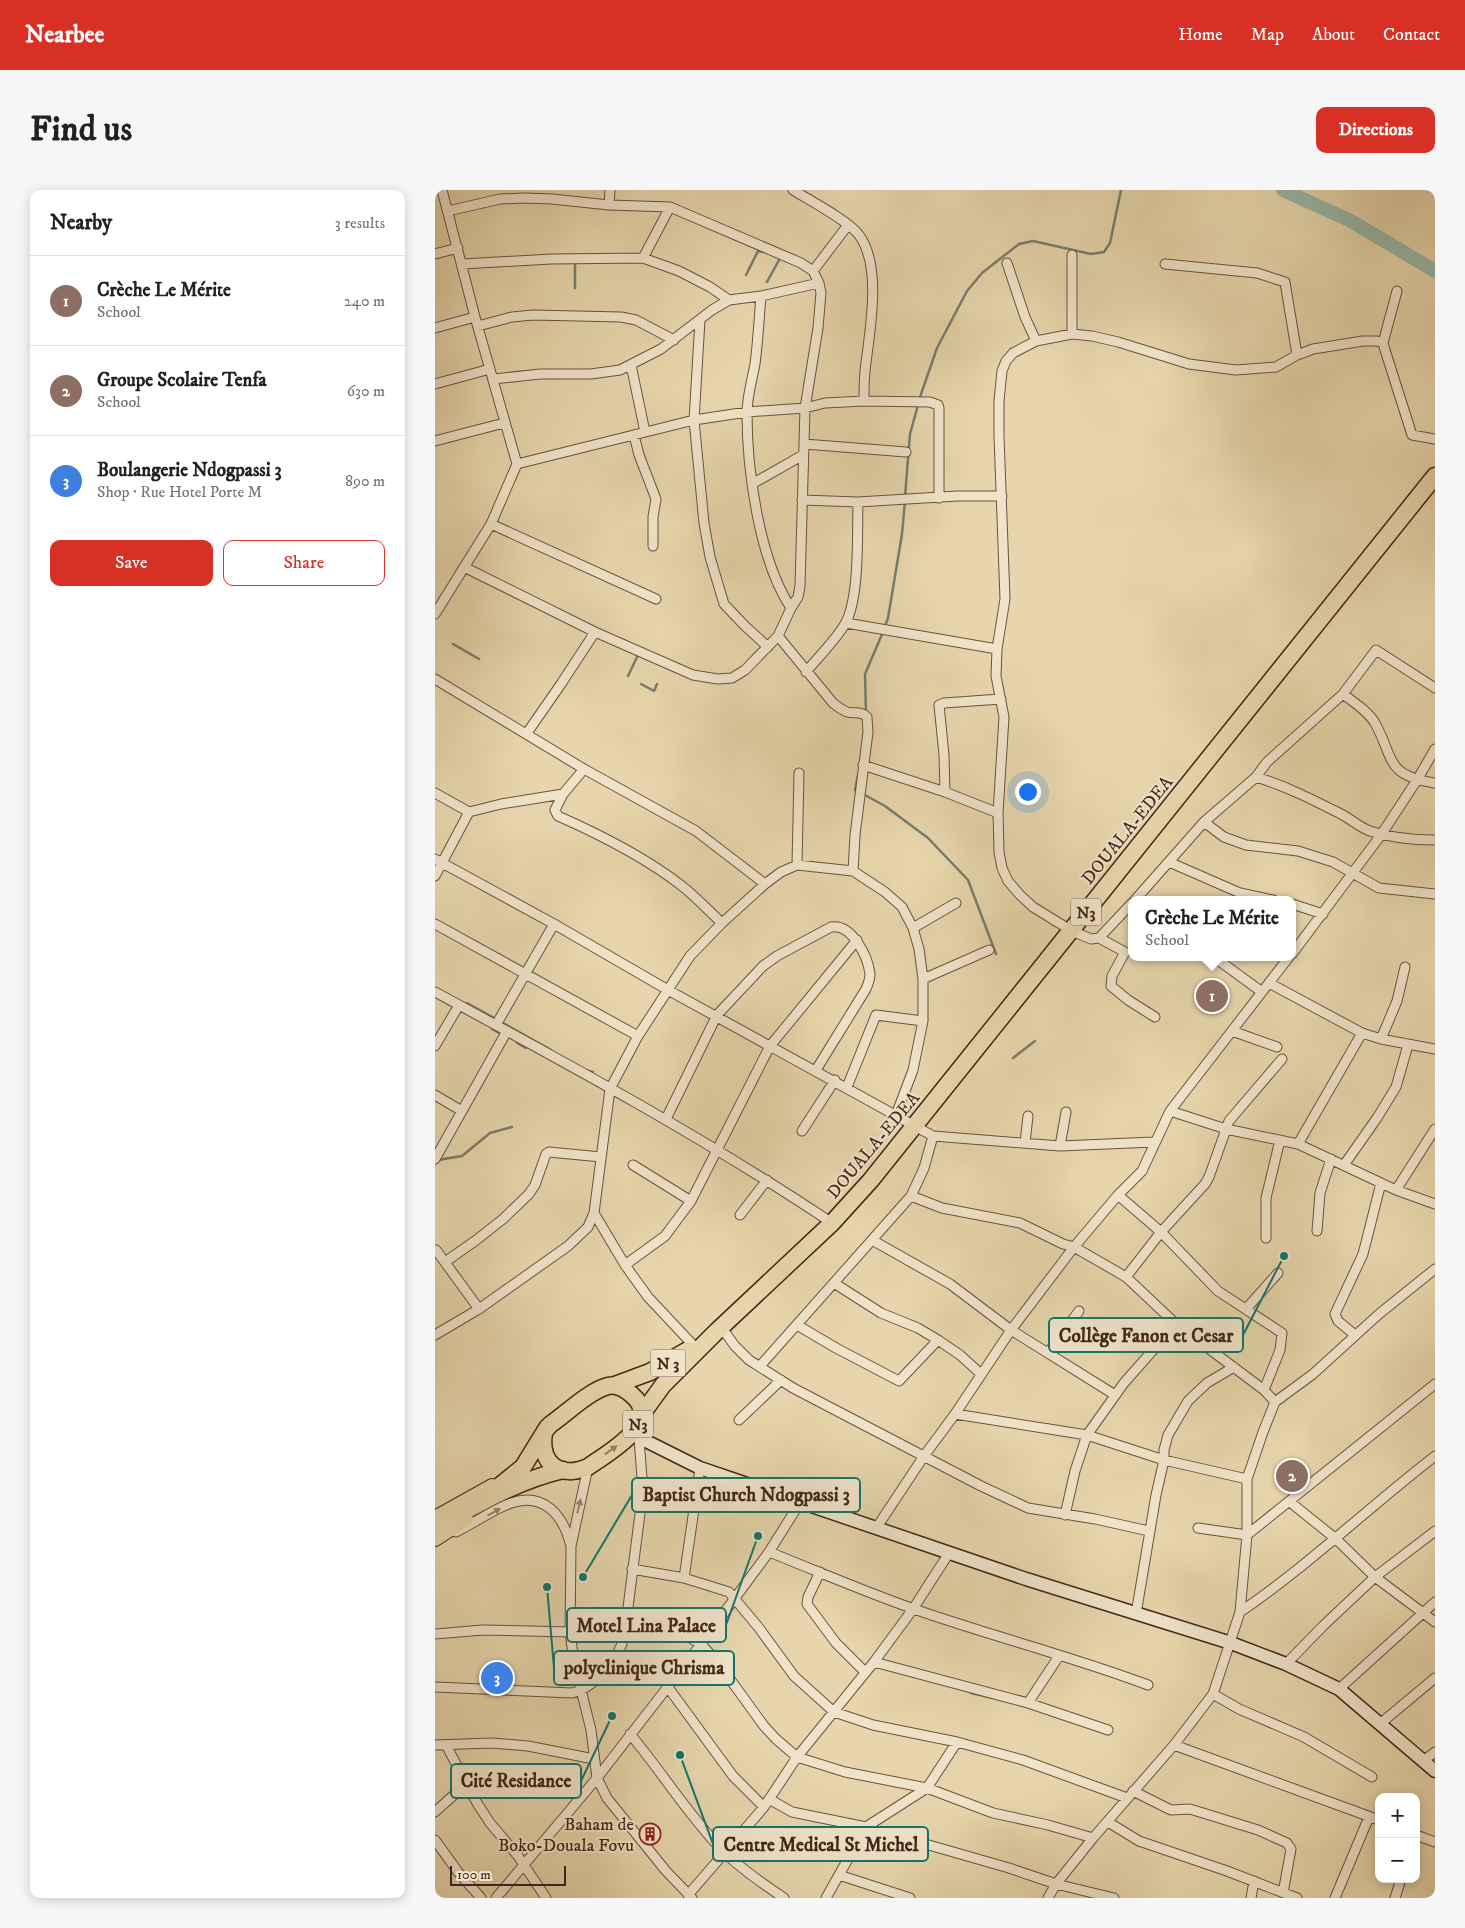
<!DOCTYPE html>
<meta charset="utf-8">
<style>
body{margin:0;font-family:"IM FELL DW Pica",serif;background:#f6f6f6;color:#202124}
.controls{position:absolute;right:15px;bottom:15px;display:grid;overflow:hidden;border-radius:10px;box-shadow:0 2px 12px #0003}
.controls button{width:45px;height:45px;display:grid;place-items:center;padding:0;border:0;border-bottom:1px solid #e0e0e0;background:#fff;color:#202124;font:25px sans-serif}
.scale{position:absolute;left:15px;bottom:12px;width:116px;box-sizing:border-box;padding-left:5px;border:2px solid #442519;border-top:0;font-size:14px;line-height:18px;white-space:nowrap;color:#442519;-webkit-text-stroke:4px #efe4ca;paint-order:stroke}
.you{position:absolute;left:592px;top:601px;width:18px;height:18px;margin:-12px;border:4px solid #fff;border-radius:50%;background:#1a73e8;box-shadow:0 0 0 8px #1a73e833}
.badge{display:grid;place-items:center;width:32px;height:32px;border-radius:50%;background:#d93025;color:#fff;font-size:16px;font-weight:700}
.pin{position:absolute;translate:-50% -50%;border:2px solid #fff;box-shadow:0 1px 5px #0006}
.popup{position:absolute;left:693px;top:706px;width:168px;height:65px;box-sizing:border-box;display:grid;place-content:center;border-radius:10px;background:#fff;filter:drop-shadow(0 1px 4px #0005);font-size:16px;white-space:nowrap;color:#757577}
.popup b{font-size:19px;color:#202124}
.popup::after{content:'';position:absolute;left:50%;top:100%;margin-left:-10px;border:10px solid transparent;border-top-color:#fff}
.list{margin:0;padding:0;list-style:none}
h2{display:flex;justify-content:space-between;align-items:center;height:65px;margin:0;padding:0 20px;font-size:21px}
h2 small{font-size:16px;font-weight:400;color:#757577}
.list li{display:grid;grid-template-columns:32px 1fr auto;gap:15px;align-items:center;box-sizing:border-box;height:90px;padding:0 20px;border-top:1px solid #e0e0e0}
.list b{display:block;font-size:19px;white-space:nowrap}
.list p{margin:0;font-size:16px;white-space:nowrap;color:#757577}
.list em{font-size:16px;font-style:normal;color:#757577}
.actions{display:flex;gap:10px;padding:15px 20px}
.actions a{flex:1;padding:11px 0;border:1px solid #d93025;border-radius:10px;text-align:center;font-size:18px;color:#d93025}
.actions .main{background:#d93025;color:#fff}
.map{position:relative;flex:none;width:1000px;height:1708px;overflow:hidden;border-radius:10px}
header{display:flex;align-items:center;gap:30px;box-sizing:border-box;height:70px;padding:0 25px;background:#d93025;color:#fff}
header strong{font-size:24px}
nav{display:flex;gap:28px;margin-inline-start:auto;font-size:18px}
.intro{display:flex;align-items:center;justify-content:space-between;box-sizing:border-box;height:120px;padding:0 30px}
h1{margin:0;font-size:35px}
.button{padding:12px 22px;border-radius:10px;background:#d93025;color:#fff;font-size:18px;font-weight:700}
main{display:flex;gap:30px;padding:0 30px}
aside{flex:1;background:#fff;border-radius:10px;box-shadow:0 2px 12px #0003}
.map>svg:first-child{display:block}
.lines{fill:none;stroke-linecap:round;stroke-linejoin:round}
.stream{stroke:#767e6f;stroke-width:2.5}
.river{stroke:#97b9a9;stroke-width:14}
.street-casing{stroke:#6d513e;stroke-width:11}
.secondary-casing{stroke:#442519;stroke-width:15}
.primary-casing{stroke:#442519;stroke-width:16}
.highway-casing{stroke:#442519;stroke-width:19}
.street{stroke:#efe4ca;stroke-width:9}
.secondary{stroke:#efe4ca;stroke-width:12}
.primary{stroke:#e7d6ad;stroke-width:14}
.highway{stroke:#e7d6ad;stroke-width:16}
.oneway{fill:#967e63}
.oneway2{fill:#9a8472}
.labels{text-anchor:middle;stroke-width:4;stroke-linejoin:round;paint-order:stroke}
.shield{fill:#efe4ca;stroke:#775e4e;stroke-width:1}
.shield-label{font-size:16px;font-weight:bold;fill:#442519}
.street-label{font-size:18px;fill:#442519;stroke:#efe4ca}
.poi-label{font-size:18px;fill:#442519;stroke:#efe4ca;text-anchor:end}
.leader{fill:none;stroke:#0f766e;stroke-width:2}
.callout-dot{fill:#0f766e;stroke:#efe4ca;stroke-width:2}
.callout{fill:#efe4ca;stroke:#0f766e;stroke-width:2}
.callout-label{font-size:19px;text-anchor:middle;font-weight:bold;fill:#442519}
</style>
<header>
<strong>Nearbee</strong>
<nav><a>Home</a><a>Map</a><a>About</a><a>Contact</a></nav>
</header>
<div class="intro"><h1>Find us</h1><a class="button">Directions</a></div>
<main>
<aside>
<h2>Nearby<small>3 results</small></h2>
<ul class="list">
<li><span class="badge" style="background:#8d6e63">1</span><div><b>Crèche Le Mérite</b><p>School</p></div><em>240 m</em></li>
<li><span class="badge" style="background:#8d6e63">2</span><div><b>Groupe Scolaire Tenfa</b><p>School</p></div><em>630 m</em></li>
<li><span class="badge" style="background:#3f7fe0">3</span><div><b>Boulangerie Ndogpassi 3</b><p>Shop · Rue Hotel Porte M</p></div><em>890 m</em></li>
</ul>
<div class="actions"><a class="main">Save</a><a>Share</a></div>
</aside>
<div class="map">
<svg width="1000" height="1708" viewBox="0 0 1000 1708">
<rect width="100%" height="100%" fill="#e7d6ad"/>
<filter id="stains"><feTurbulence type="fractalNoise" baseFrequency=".004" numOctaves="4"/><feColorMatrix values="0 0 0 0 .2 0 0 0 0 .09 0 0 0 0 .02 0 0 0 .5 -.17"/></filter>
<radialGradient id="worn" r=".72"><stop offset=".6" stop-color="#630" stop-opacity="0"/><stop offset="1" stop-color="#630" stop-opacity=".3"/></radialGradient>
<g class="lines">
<path class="stream" d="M 999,80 L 1000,78
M 311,85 L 323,61 L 329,62
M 332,92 L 344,70 L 344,67
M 140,98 L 140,75
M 484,210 L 502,158 L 532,101 L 547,83 L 584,54 L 598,51 L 656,64 L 669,62 L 675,53 L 686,0
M 470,306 L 475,244 L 483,215
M 450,436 L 453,428 L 467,344 L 470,311
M 18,454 L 44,469
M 193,486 L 203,465 L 200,464
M 206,494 L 219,501 L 222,494
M 431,523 L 430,484 L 448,442
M 423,602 L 420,600 L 423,585
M 428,604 L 450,616 L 493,648 L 533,690 L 561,764
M 32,813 L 61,829
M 66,832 L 116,860
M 57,839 L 64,843
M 82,853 L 91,858
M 578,868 L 600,851
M 150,880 L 158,882
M 3,970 L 27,966 L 55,943 L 77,937
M 381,1304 L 388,1294
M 536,1503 L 558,1508"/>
<path class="river" d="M 848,0 L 916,31 L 1000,81"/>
<g class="street-casing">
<path id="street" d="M 358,0 C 374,10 414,31 424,45 C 448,77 434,144 430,181 C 429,191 429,201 429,211
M 174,15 L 175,0
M 13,21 L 65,9 L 90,8 L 117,9 L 174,15 L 235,17 L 366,73 L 378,81 L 384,93 L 386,103 L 383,138 L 370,218 L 365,396 L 363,407 L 356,418
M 0,64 L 23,58
M 208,68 L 235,17
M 572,73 L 590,127 L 601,151
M 27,74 L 116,69 L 208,68 L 244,81 L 275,97 L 294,110
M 730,74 L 822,83 L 850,92 L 862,165
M 378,81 L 413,35
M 962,101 L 948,153 L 950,160 L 977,245 L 1000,249
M 265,130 L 259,230 L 269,333 L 275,367 L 289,414 L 310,436 L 333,457
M 43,136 L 77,127 L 98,125 L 186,127 L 201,130 L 239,150
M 0,138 L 40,127
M 637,144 L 637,65
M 196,175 L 210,242
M 58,189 L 105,184 L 156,184 L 185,180 L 226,159 L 277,120 L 294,110 L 326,106 L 384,93
M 0,194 L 55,179
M 199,245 L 204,265 L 221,309 L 218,327 L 218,356
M 0,251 L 69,233
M 369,254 L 471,262
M 82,274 L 259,230 L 312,222 L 370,218 L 390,213 L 429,211 L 495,212 L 503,215 L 504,218 L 504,308
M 317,294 L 368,265
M 367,310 L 423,312 L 522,306 L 567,306
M 56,334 L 221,409
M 29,377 L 160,442 L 258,485 L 283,489 L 297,488 L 310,480 L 343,446 L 356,418 C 324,370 312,280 312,223 C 312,207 317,190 320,174 C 323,151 324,129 326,106
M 0,424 L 56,334 L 82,274 L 40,127 L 7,0
M 411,433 L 562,459
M 343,446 L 398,513 C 403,517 407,520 412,522 C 420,524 427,521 432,527 L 433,542 L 420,645 L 418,681
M 371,482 C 384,466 400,451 410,434 C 425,408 422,343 423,312
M 0,489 L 149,579 L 261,641 L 330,694
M 908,504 L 941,460 L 1000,498
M 92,543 L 126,494 L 160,442
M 428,575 L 510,602 L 563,623
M 821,587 C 851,596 878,610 906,624 C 916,629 924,637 935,641 C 956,648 979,650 1000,650
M 510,602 L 509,565 L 504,515 L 509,513 L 566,509
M 0,603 L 34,622 L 66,614 L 128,604 L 149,579
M 128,604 L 120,620 L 123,626 C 166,645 210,667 247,696 C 261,707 274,721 287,733
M 769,632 L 789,647 L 811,655 L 863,661 L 898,672 L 944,698 L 1000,704
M 0,669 L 119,734 L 233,800 L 498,946 L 625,956 L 719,952
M 734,672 L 805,703 L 838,710
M 362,675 L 364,583
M 0,686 L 34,622
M 700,710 L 769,632 L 821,587 L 832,572 L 908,504 C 918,512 933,521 940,533 C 960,570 950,585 1000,593
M 697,713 L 664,748 L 656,749 L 637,741 L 598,717 L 585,705 L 573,691 L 567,678 L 564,662 L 563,623 L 569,527 L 561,486 L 562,459 L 570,409 L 564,246 L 564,211 L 567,181 L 571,171 L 578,163 L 601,151 L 637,144 L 657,146 L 683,152 L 754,174 L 801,180 L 841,177 L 862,165 L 878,159 L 928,151 L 942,151 L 948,153
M 857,714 L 888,724
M 0,734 L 203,846
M 478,738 L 521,713
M 664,748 L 690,762 L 677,786 L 676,796 L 693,810 L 720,827
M 857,764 L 946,645 L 982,590 L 1000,559
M 779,767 L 827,802
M 488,789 L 554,760
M 834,793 L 927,843 L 946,849 L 1000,859
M 0,802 C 135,875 270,948 397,1033
M 61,835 L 119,734
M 797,841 L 842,857
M 946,849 L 962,811 L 970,777
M 0,856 L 24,815
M 412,897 L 441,825 L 488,831
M 0,905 L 27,921
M 735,921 L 791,939 L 863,954 L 961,1000 L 1000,1014
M 231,929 L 282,825 L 328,776 L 342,766 L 396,737 C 417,733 433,767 435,784 C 435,790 433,794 431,799 L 381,880
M 367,941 L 400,890
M 590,953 L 593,926
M 863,954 L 927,843
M 625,956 L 631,922
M 0,969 L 72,841
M 198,975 L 256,1011
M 909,975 L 942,928 L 961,897 L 973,855
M 961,1000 L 1000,939
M 683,1005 L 726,1042 L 783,1101 L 847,1143 L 845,1160 L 829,1200
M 476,1006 L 507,1018 L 585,1033 L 628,1054 L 639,1057 L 691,1087 L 741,1134 L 829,1200 L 840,1212 L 828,1242 L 812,1289 L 812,1345 L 805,1422 L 778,1504 L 739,1555 L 658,1648 L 621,1694 L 613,1708
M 305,1025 L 332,990
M 882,1041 L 885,1003 L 896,969
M 831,1048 L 831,1008 L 845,950
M 437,1050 L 515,1094 L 576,1140 L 680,1205
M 1,1060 L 44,1119
M 10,1072 L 40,1051 L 68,1029 L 94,1004 L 100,995 L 111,964 L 114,962 L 166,967
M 190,1075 L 230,1046 L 256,1011 L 335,856 L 422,750
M 691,1087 L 726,1042 L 770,994 L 774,987 L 794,931 L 847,869
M 399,1093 L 446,1123 L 483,1138 L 503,1150 L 525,1165 L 546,1184
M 811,1119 L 843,1083
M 362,1135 L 401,1158 L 464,1191 L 503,1150
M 286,1137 L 300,1156 L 314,1170 L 358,1198 L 546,1296 L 593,1318 L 660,1329 L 714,1341
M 0,1145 L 44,1119 L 133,1056 L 153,1037 L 159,1023
M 920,1145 L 903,1131 L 900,1124 L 928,1064 L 946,993
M 259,1156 L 213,1107 L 190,1075 L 159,1023 L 175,899 L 203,846 L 255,766 L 287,733 L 330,694 L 346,682 L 362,675 L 418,681 L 450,702 L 467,717 L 478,738 L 484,759 L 488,789 L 488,831 L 478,880 L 461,925
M 613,1163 L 644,1121
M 325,1176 L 476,1006 L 489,978 L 498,946
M 840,1212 L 878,1184 L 944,1124 L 1000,1079
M 520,1224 L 652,1245 L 729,1270 L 812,1289
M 304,1230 L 346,1190
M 153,1277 L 136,1356 L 135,1442 L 139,1472 L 156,1540 L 162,1588 L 172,1608 L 231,1681 L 257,1708
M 855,1312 L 901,1349 L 940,1387 L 1000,1432
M 630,1325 L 640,1281 L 652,1245 L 689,1193 L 741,1134
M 442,1337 L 489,1266 L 520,1224 L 576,1140 L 639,1057 L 683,1005 L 707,981 L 735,921 L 854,767
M 763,1338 L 812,1345 L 1000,1194
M 21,1342 C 39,1333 57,1320 76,1313 C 108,1302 128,1325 135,1353
M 334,1362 C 382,1381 430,1402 479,1419 C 556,1446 636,1466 713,1495
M 197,1379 L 249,1388 L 294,1402 L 324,1438 L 359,1486 L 399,1522 L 438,1535 L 522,1552 L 588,1570 L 692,1608
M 385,1382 L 373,1407 L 372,1414 L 401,1453 L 430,1482
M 249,1388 L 265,1278
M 805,1422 C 874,1375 934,1317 1000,1266
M 701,1424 L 721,1305 L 729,1270 L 729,1260 L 733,1245 L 753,1211 L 772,1193 L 799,1177
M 191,1433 L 250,1445 L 266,1454 L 284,1474 L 329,1536 L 341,1549 L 362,1567 L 410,1582 L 492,1598 L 558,1623 L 613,1635 L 658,1648
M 0,1444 L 48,1440 L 135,1442
M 439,1472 L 593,1513 L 673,1540
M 851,1474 L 888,1436 L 940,1387 L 1000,1341
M 232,1496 L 298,1586 L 329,1617
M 0,1497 L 137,1503 C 157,1499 178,1475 186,1456 C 189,1449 190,1441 191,1433 L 208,1300 L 204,1249
M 904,1499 L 1000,1412
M 778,1504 L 804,1519 L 869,1547 L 937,1587
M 593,1513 L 624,1466
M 946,1533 L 1000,1488
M 195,1544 C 227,1582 253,1625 288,1661 C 306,1679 328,1694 349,1708
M 0,1555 L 57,1553 L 93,1556 L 159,1569
M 11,1555 L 42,1613 L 55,1633 L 83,1666 L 111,1708
M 739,1555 L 944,1630
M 988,1571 L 1000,1562
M 698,1601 L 736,1620 L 755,1619 L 823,1640 L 852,1653 L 856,1659 L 848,1703
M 334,1609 L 357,1622 L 431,1637 L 574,1678 L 621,1694 L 679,1708
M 0,1622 L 31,1594
M 673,1632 L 704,1651 L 792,1681 L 862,1708
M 981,1645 L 1000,1652
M 0,1650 L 23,1682 L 46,1708
M 404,1685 L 475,1708
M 253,1705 L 329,1617 L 362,1567 L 439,1472 L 478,1419 L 514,1363
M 61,1708 L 162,1588 L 266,1454 L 334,1362 L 366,1311
M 391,1708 L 431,1637 L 492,1598 L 522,1552
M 816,1708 L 819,1691
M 900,1708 L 934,1627
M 960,1708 L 966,1689"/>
</g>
<g class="secondary-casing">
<path id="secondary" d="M 197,1244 L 265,1278 L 591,1389 L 796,1453 L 851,1474 L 904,1499 L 1000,1581"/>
</g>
<g class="primary-casing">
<path id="primary" d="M 0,1328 L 57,1296
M 0,1349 L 31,1329"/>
</g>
<g class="highway-casing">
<path id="highway" d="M 180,1195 L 215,1182 L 253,1160
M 207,1224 L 228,1195 L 282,1141 L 397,1033 L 436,990 L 1000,286
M 46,1311 L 88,1277 L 112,1238 L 116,1234 C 132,1223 154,1201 173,1196 C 182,1194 190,1199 197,1205 C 229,1232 173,1263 153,1277 C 125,1289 104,1274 109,1243
M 0,1338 C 41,1315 81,1291 128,1280"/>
</g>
<use href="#street" class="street"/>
<use href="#secondary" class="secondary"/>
<use href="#primary" class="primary"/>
<use href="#highway" class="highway"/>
</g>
<defs><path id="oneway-solid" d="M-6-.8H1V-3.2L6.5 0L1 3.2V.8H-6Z" transform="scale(1.25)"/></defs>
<use class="oneway" href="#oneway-solid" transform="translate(176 1260) rotate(-36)"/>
<g class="oneway2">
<use href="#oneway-solid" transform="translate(144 1316) rotate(-77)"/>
<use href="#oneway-solid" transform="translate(59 1322) rotate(-29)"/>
</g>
<defs>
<g id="building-ring" transform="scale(1.125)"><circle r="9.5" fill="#efe4ca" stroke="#8f2418" stroke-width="1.5"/><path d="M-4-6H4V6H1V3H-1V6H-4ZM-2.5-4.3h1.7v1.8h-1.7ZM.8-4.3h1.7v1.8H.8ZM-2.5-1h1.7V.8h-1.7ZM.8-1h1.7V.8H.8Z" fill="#8f2418"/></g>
</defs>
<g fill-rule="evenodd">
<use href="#building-ring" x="215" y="1644"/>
</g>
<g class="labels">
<g class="shield">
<rect x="636" y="708.5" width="30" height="27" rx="4"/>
<rect x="215.5" y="1159.5" width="35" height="27" rx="4"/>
<rect x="188" y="1220.5" width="30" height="27" rx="4"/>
</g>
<g class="shield-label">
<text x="651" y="728">N3</text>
<text x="233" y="1179">N 3</text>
<text x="203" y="1240">N3</text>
</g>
<g class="street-label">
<text transform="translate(692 640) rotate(-51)" y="6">DOUALA-EDEA</text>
<text transform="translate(438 955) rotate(-50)" y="6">DOUALA-EDEA</text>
</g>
<g class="poi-label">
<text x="199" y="1640">Baham de<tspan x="199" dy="21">Boko-Douala Fovu</tspan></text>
</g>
</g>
<path class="leader" d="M849 1066L808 1145M148 1387L197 1305M323 1346L291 1435M112 1397L119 1478M177 1526L146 1591M245 1565L278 1654"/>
<g class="callout-dot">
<circle cx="849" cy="1066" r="5"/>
<circle cx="148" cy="1387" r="5"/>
<circle cx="323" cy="1346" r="5"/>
<circle cx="112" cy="1397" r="5"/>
<circle cx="177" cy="1526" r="5"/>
<circle cx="245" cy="1565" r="5"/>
</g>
<g class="callout">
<rect x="614" y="1128" width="194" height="34" rx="5"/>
<rect x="197" y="1288" width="228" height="34" rx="5"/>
<rect x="132" y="1418" width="159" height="34" rx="5"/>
<rect x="119" y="1461" width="180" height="34" rx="5"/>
<rect x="16" y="1574" width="130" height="34" rx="5"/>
<rect x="278" y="1637" width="215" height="34" rx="5"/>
</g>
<g class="callout-label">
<text x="711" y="1152">Collège Fanon et Cesar</text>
<text x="311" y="1311">Baptist Church Ndogpassi 3</text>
<text x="211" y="1442">Motel Lina Palace</text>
<text x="209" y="1484">polyclinique Chrisma</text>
<text x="81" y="1597">Cité Residance</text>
<text x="386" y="1661">Centre Medical St Michel</text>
</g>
<rect width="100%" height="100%" filter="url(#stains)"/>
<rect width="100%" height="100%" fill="url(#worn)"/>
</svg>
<div class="controls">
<button>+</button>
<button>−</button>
</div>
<div class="scale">100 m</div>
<div class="you"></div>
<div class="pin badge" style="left:777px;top:806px;background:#8d6e63">1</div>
<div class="popup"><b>Crèche Le Mérite</b>School</div>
<div class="pin badge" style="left:857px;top:1286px;background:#8d6e63">2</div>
<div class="pin badge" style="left:62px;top:1488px;background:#3f7fe0">3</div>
</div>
</main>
